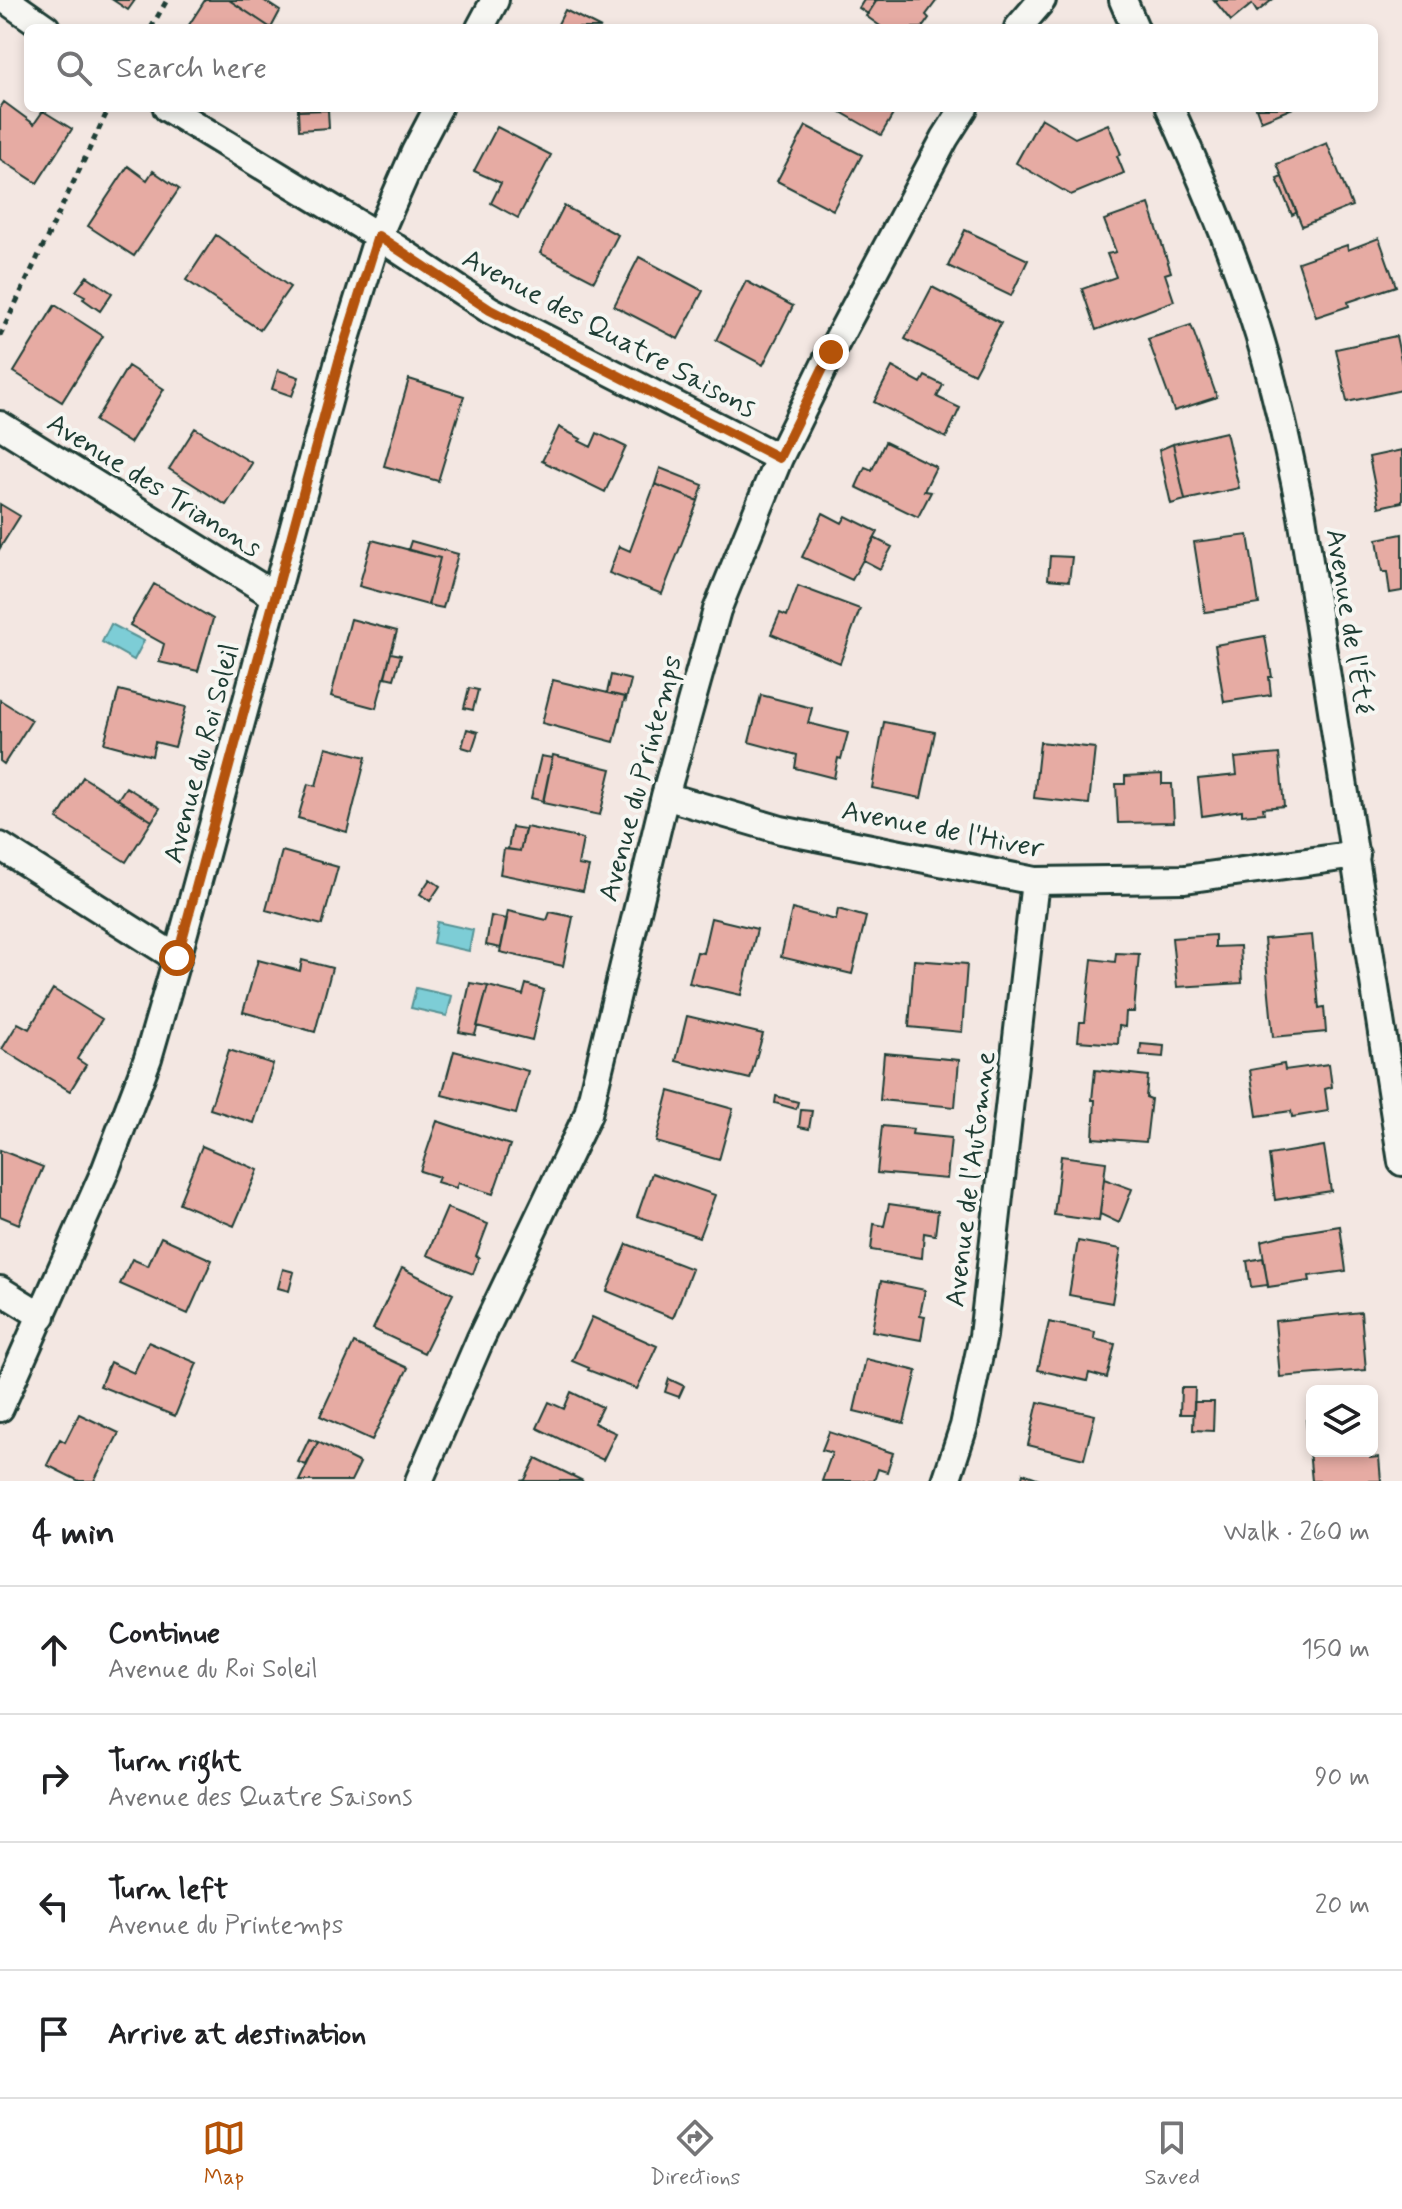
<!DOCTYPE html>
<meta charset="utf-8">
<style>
body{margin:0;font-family:Mynerve,sans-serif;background:#f6f6f6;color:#202124}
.controls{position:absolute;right:24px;bottom:24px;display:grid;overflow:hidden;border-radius:12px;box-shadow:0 4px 12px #0003}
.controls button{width:72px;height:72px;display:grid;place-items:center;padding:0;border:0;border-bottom:2px solid #e0e0e0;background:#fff;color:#202124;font:40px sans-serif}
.stop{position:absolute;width:24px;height:24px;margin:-18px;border:6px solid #b45309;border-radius:50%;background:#fff}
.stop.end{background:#b45309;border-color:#fff;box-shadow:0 2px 8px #0008}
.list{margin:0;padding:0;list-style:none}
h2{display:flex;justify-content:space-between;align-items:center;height:104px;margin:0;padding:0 32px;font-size:34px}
h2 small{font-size:26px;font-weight:400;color:#757577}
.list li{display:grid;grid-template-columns:52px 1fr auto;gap:24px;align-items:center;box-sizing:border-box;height:128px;padding:0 32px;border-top:2px solid #e0e0e0}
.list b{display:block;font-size:30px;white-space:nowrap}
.list p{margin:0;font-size:26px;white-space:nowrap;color:#757577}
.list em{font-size:26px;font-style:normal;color:#757577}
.icon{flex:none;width:44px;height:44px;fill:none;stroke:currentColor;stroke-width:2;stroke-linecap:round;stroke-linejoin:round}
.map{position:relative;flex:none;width:1402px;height:1481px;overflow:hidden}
.search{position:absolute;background:#fff;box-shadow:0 4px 12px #0003;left:24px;right:24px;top:24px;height:88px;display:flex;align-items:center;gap:20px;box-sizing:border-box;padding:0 28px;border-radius:12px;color:#757577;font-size:30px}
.sheet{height:616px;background:#fff}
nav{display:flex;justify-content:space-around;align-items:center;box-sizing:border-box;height:112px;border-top:2px solid #e0e0e0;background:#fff;font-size:22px;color:#757577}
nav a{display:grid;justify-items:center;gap:4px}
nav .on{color:#b45309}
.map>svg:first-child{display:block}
.water{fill:#7dcdd6;stroke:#579395;stroke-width:2}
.building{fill:#e6aba3;stroke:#1f3d34;stroke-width:2}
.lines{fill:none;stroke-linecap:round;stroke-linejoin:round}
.minor-casing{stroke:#1f3d34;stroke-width:32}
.path{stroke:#1f3d34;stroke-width:5;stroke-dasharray:6 6;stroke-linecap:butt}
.minor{stroke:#f6f6f2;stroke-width:26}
.route{stroke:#b45309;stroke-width:10}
.labels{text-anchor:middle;stroke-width:8;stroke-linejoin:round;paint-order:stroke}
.street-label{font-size:28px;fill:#1f3d34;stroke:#f6f6f2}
</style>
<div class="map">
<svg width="1402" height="1481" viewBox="0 0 1402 1481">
<rect width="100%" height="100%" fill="#f3e7e2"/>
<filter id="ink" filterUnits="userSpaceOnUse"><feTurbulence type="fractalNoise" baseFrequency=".0125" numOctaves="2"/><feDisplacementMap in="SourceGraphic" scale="16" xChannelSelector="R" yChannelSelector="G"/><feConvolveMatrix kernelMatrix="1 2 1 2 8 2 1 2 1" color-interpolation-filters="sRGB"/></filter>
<g filter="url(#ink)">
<path class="water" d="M 111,624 L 144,641 L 134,660 L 102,642 Z
M 437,922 L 473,930 L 469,951 L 433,943 Z
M 416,988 L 452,996 L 447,1016 L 411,1008 Z"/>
<path class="building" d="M 113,0 L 135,0 L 128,10 Z
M 205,0 L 229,0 L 271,28 L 187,28 Z
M 229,0 L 263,0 L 280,11 L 271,28 Z
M 864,0 L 877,0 L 868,14 L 859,8 Z
M 877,0 L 937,0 L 926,15 L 929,18 L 922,28 L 883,28 L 866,16 Z
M 1214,0 L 1272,0 L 1257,12 L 1252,4 L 1231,21 Z
M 565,10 L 601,28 L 556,28 Z
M 4,102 L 34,124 L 43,111 L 72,129 L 37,183 L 0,159 L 0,108 Z
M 298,108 L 358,108 L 298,111 Z
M 834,108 L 890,108 L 895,111 L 881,135 Z
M 1256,108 L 1293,108 L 1261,121 Z
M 328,110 L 329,128 L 299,130 L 298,111 Z
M 1041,118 L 1075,138 L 1108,124 L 1121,154 L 1117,156 L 1124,173 L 1071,195 L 1016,163 Z
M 806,126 L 862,155 L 833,210 L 777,181 Z
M 497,127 L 551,155 L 518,218 L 491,203 L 501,183 L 474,171 Z
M 1327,143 L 1352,206 L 1302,226 L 1277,164 Z
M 128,166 L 147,180 L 153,171 L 179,189 L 134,256 L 88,226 Z
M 1282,177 L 1297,212 L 1292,215 L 1277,179 Z
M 1149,204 L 1171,272 L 1165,274 L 1174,301 L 1096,330 L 1082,289 L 1116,277 L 1107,254 L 1116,252 L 1104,220 Z
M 564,206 L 618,235 L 594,281 L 540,253 Z
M 965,230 L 1028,260 L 1011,296 L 948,266 Z
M 216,235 L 290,287 L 260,330 L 186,280 Z
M 1379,238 L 1396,286 L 1348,302 L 1349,306 L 1316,317 L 1298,262 L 1347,245 L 1348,250 Z
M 639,257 L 703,291 L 678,339 L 614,306 Z
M 87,276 L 112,293 L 100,311 L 83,299 L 85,296 L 76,291 Z
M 746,281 L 793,306 L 763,365 L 716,340 Z
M 932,287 L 1001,323 L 974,374 L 905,339 Z
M 55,305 L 103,336 L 62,402 L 14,372 Z
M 1191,325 L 1217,397 L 1174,411 L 1148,339 Z
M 1396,336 L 1402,364 L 1402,390 L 1347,402 L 1336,349 Z
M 128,366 L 164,389 L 130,443 L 95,421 Z
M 892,367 L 921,383 L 925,376 L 943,385 L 937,397 L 960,408 L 946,438 L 874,402 Z
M 278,370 L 299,377 L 292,396 L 272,389 Z
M 409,379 L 464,396 L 438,481 L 384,466 Z
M 559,427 L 581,439 L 579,441 L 591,447 L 597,433 L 626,447 L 605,492 L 542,461 Z
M 195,428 L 252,463 L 226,505 L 169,469 Z
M 1226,432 L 1239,488 L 1185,500 L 1173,444 Z
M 885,442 L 936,467 L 924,491 L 931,492 L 918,517 L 856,487 L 865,467 L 872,470 Z
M 1173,444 L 1185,500 L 1171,504 L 1159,450 Z
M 1402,450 L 1402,502 L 1379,507 L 1369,457 Z
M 660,468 L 703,485 L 698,501 L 655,484 Z
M 655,484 L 698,501 L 662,594 L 609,573 L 619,546 L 630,551 Z
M 0,504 L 20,516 L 0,548 Z
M 823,513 L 842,523 L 846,516 L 878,532 L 852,580 L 802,557 Z
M 1402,534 L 1402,591 L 1390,593 L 1387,572 L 1382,572 L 1377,539 Z
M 1248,535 L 1259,604 L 1205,612 L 1194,542 Z
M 874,538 L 892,547 L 880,569 L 863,560 Z
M 372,540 L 440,558 L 428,605 L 359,586 Z
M 411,541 L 458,554 L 443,608 L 428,605 L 440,558 L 408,550 Z
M 1050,556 L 1072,557 L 1069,581 L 1048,579 Z
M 154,584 L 213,619 L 198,671 L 159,662 L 164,644 L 130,625 Z
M 798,586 L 860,609 L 840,663 L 771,634 L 780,613 L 787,616 Z
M 351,619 L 397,631 L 376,708 L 331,696 Z
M 1265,636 L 1272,677 L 1269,677 L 1271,695 L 1224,702 L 1215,645 Z
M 391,653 L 401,655 L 394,679 L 385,677 Z
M 611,675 L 631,680 L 626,700 L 625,697 L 607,693 Z
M 553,680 L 625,697 L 614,742 L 542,723 Z
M 469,688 L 478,690 L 473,710 L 464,708 Z
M 119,690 L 186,707 L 175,747 L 155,742 L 152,756 L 104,743 Z
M 761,695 L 812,708 L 808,723 L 848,733 L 841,759 L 838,758 L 834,778 L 795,768 L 797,755 L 749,742 Z
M 0,700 L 32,720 L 4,764 L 0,761 Z
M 884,722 L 935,732 L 921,798 L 872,788 Z
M 467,729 L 478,732 L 472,750 L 462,747 Z
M 1040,742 L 1095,748 L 1089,804 L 1034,798 Z
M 326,747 L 366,757 L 347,832 L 298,818 L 308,784 L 316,786 Z
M 1279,754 L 1284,806 L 1263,808 L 1264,813 L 1242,815 L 1242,810 L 1202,816 L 1198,779 L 1237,775 L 1235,758 Z
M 553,755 L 611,769 L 600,815 L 543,803 Z
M 541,756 L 552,758 L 543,801 L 531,798 Z
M 1162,774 L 1162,784 L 1172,784 L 1174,822 L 1118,823 L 1116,784 L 1125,784 L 1125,776 Z
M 83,777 L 152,821 L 126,862 L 57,819 Z
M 126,787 L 160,808 L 152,821 L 118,799 Z
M 512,827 L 525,829 L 520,851 L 508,849 Z
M 526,827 L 583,839 L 578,865 L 589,867 L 583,891 L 500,874 L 504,849 L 520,851 Z
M 282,851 L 338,867 L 322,925 L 266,910 Z
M 430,879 L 440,886 L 430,901 L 420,894 Z
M 792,909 L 836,920 L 838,909 L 866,917 L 852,974 L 781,957 Z
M 508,911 L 547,920 L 550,912 L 573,917 L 563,966 L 500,952 Z
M 491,916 L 507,919 L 501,948 L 486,945 Z
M 711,918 L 757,929 L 741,995 L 689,983 L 697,952 L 703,953 Z
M 1215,935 L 1215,947 L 1240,946 L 1242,983 L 1177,987 L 1172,938 Z
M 1312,935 L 1319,1008 L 1324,1007 L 1326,1032 L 1273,1037 L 1264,939 Z
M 1116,953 L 1139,954 L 1134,1012 L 1126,1012 L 1125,1027 L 1119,1026 L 1118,1044 L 1078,1041 L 1080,1022 L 1085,1022 L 1092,959 L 1115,962 Z
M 258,960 L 300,971 L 302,960 L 332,968 L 315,1032 L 243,1012 Z
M 914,960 L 967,964 L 962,1032 L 909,1027 Z
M 470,983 L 488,986 L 475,1035 L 459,1032 Z
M 526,984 L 544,990 L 532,1040 L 477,1026 L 488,986 L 523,995 Z
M 53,989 L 102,1019 L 77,1059 L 86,1065 L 70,1091 L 2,1049 L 18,1023 L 29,1029 Z
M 687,1016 L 763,1034 L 750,1079 L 676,1061 Z
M 1141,1044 L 1164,1046 L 1163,1057 L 1140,1055 Z
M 229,1050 L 273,1064 L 254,1123 L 210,1109 Z
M 454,1051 L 528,1071 L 516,1114 L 442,1095 Z
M 884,1053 L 959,1060 L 955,1107 L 880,1100 Z
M 1284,1064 L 1285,1070 L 1329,1064 L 1332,1087 L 1325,1089 L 1328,1111 L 1292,1117 L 1291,1111 L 1257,1116 L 1250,1070 Z
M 1095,1070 L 1148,1076 L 1146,1097 L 1151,1099 L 1146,1142 L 1093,1138 L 1095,1100 L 1092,1100 Z
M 669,1091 L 733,1109 L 719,1160 L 656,1142 Z
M 776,1096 L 798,1102 L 796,1109 L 775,1103 Z
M 801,1110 L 812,1111 L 809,1129 L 799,1127 Z
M 437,1121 L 510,1145 L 493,1194 L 458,1183 L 456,1188 L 437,1182 L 439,1177 L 420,1171 Z
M 882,1126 L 913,1129 L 912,1134 L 951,1138 L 947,1179 L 877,1173 Z
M 202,1146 L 258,1170 L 234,1226 L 179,1203 Z
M 1324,1146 L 1331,1191 L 1275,1200 L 1269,1155 Z
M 0,1150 L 43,1167 L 19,1224 L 0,1216 Z
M 1061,1156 L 1106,1162 L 1099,1221 L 1054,1215 Z
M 652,1173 L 715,1195 L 699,1237 L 637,1216 Z
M 1104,1179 L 1132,1189 L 1119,1223 L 1100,1214 Z
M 889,1204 L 938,1211 L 935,1235 L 924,1233 L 922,1258 L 871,1250 L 874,1224 L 884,1226 Z
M 447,1208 L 488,1224 L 476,1256 L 479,1257 L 473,1274 L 427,1255 Z
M 1340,1226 L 1346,1271 L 1309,1276 L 1310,1281 L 1268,1287 L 1261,1241 L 1284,1235 Z
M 161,1237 L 212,1260 L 188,1314 L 120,1284 L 132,1259 L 148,1266 Z
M 1078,1241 L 1121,1249 L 1112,1303 L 1069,1295 Z
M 627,1244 L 692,1269 L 673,1318 L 607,1291 Z
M 1263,1258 L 1268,1285 L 1251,1287 L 1247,1261 Z
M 402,1268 L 453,1294 L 424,1353 L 373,1329 Z
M 283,1269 L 294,1272 L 289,1291 L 278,1288 Z
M 881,1281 L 925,1290 L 920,1315 L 925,1316 L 921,1340 L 872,1331 Z
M 1361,1312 L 1366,1370 L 1280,1377 L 1275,1321 Z
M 592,1317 L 657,1346 L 637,1389 L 588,1370 L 589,1368 L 572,1361 Z
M 1049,1322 L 1095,1332 L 1094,1339 L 1115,1344 L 1107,1378 L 1089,1373 L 1087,1381 L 1038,1370 Z
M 148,1342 L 197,1363 L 175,1416 L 100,1386 L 110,1362 L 134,1373 Z
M 354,1343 L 408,1368 L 372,1440 L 320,1416 Z
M 866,1359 L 917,1371 L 904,1423 L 854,1411 Z
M 669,1379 L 684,1386 L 679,1397 L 665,1392 Z
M 1181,1388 L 1195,1388 L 1194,1414 L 1180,1414 Z
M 571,1392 L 602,1407 L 594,1423 L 616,1433 L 603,1460 L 537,1428 L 549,1402 L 564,1409 Z
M 1038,1402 L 1095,1415 L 1084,1459 L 1028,1445 Z
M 1194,1402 L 1214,1402 L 1213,1431 L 1193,1430 Z
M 79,1414 L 119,1433 L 94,1481 L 79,1481 L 47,1465 L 60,1439 L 65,1442 Z
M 1306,1420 L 1312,1420 L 1312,1451 L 1369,1451 L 1370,1458 L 1379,1457 L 1381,1481 L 1312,1481 Z
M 829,1432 L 893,1453 L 887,1472 L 878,1469 L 874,1481 L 822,1481 L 832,1453 L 822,1450 Z
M 309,1439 L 318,1442 L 306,1465 L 298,1462 Z
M 318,1442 L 360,1463 L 351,1481 L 299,1481 Z
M 536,1458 L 583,1481 L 521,1481 L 525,1480 Z
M 1023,1473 L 1045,1481 L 1021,1481 Z"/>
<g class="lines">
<g class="minor-casing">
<path id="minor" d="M 6,0 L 46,28
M 1123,0 L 1135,28
M 480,28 L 495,0
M 1018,28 L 1042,0
M 167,108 L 378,236 L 490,310 L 779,458
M 1170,108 C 1200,175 1230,243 1252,313 C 1274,379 1288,448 1302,516 L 1402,1162
M 0,425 L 275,596
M 665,796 L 781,830 L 1035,881 L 1185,879 L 1356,855
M 0,846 L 177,958
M 0,1290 L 42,1316
M 0,1408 L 105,1171 L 148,1058 L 177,958 L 339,361 L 378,236 L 415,152 L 438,108
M 419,1481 L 480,1340 L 588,1114 L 665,796 L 717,610 L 779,458 L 831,352 L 945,138 L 964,108
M 946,1481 L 964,1426 L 983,1336 L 1035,881"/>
</g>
<path class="path" d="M 151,28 L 167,0
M 0,336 L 109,108"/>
<use href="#minor" class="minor"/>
</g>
</g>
<g class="lines" filter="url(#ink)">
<path class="route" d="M 177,958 L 339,361 L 378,236 L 490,310 L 779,458 L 831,352"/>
</g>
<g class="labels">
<g class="street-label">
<text transform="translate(610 332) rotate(28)" y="10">Avenue des Quatre Saisons</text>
<text transform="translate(155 484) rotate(32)" y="10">Avenue des Trianons</text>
<text transform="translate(1351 621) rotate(81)" y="10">Avenue de l'Été</text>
<text transform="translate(200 753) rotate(-75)" y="10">Avenue du Roi Soleil</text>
<text transform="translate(639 778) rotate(-75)" y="10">Avenue du Printemps</text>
<text transform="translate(943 828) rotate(11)" y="10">Avenue de l'Hiver</text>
<text transform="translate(969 1179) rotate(-83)" y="10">Avenue de l'Automne</text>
</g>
</g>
</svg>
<div class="controls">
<button><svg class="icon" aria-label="layers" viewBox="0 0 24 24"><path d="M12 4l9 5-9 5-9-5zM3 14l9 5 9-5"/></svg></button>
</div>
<div class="stop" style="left:177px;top:958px"></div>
<div class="stop end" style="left:831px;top:352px"></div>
<div class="search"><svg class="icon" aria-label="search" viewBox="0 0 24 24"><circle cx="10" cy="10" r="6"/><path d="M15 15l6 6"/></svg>Search here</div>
</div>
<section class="sheet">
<h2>4 min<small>Walk · 260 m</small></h2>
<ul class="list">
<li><svg class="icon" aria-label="ahead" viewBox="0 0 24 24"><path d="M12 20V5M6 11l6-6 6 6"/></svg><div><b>Continue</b><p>Avenue du Roi Soleil</p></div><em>150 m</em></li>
<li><svg class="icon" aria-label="right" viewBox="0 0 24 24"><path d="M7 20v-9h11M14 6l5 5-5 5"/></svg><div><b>Turn right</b><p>Avenue des Quatre Saisons</p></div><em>90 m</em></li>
<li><svg class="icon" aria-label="left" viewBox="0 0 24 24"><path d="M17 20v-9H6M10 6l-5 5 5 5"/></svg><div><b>Turn left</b><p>Avenue du Printemps</p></div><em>20 m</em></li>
<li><svg class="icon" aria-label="arrive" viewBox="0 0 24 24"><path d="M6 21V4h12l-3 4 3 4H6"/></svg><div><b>Arrive at destination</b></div></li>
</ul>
</section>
<nav>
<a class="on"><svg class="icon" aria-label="map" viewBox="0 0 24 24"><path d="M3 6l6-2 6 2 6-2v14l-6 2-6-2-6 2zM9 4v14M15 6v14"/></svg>Map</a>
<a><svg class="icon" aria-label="directions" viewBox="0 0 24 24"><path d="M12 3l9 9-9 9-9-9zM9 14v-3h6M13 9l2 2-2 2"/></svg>Directions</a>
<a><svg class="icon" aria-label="saved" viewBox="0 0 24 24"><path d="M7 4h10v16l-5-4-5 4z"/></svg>Saved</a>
</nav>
